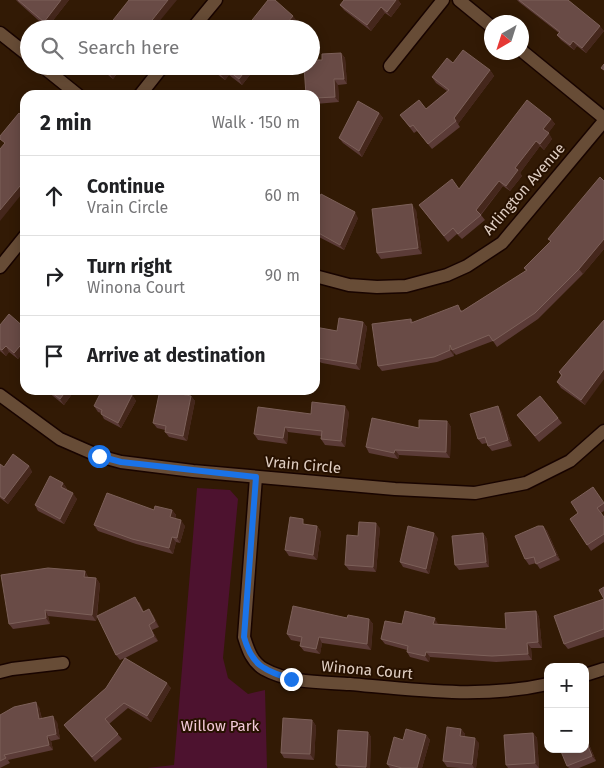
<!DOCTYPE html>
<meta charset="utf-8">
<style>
body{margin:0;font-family:"Fira Sans",sans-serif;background:#f2f2f2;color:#202124}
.controls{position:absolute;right:15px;bottom:15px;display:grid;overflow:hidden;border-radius:10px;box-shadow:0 2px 12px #0003}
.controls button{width:45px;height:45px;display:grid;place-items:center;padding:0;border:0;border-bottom:1px solid #e0e0e0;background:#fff;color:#202124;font:25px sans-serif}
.compass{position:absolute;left:484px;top:15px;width:45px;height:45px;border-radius:50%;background:#fff;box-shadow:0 2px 12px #0003;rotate:219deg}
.stop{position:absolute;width:15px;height:15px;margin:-11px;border:4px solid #1a73e8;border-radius:50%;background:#fff}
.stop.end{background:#1a73e8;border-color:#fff;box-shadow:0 1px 5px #0008}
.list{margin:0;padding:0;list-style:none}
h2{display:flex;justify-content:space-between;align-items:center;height:65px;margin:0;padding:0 20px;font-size:21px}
h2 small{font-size:16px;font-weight:400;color:#757577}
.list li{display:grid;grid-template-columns:32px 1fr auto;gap:15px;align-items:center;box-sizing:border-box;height:80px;padding:0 20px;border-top:1px solid #e0e0e0}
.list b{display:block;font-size:19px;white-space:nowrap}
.list p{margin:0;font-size:16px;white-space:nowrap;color:#757577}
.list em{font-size:16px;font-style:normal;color:#757577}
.icon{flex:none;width:28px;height:28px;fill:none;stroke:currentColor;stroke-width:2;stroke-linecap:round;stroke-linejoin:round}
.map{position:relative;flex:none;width:604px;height:768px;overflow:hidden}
.search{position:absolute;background:#fff;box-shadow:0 2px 12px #0003;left:20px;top:20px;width:300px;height:55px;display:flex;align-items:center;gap:12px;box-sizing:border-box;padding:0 18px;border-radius:28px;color:#757577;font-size:19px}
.panel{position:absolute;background:#fff;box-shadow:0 2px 12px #0003;left:20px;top:90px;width:300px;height:305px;border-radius:15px}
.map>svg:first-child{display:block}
.green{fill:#4d122f}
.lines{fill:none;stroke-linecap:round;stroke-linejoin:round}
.street-casing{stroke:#180400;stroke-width:15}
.street{stroke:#674c36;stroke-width:12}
.wall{fill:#5b3b37}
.shaded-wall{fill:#45271c}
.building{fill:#694b46;stroke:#7c6059}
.route{stroke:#1a73e8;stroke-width:6}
.labels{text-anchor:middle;stroke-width:4;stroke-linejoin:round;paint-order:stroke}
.street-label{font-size:15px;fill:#e0cfc3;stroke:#271100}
.park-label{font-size:15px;fill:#f3cad9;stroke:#271100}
</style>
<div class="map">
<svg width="604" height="768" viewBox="0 0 604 768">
<rect width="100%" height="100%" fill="#321a05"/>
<path class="green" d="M 197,488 L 230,490 L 238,499 L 223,658 L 228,678 L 248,694 L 265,690 L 267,768 L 147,768 L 174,765 Z"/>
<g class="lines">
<g class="street-casing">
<path id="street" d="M 459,0 L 492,27
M 192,29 L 216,0
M 0,33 L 29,56
M 522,51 L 604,118
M 42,66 L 78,95
M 390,66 L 443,0
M 140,95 L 163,66
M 0,267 L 25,236
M 315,276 L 349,285 L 377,287 L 406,286 L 447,275 L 467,266 L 502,243 L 604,121
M 0,395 L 60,439 L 99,456 L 121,462 L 193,471 L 395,489 L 475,493 L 526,483 L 570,461 L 604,431
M 256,477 L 244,637 C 248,650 252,662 264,669 C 289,683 321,682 350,684 C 416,690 482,699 548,684
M 0,672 L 12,669 L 63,663
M 585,675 L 604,669"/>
</g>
<use href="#street" class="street"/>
</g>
<path class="wall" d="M 16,0 L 69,0 L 47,28 L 18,2 Z
M 344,0 L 398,0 L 401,4 L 391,17 L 385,13 L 371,31 L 344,10 L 340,5 Z
M 517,0 L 568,0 L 604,31 L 586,53 L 577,46 L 574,50 L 561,40 L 557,35 L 559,33 L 519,2 Z
M 341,53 L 345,58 L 347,84 L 338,85 L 339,102 L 315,104 L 315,95 L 322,60 Z
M 453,63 L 490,70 L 494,76 L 458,124 L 460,127 L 432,149 L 417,131 L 414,133 L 400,115 L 426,109 L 447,91 L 436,83 L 432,77 Z
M 97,66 L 123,66 L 113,79 Z
M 208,66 L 257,66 L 242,85 L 229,75 L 225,80 L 209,68 Z
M 379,113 L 383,118 L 362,157 L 343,143 L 339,138 Z
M 551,119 L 555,124 L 548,133 L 552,139 L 544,150 L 540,146 L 520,173 L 522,176 L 510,191 L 503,186 L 481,215 L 485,220 L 462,239 L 457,234 L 448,242 L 419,205 L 459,189 Z
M 604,181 L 604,249 L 583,274 L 538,319 L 497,347 L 493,341 L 456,355 L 454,353 L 454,356 L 437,362 L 382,371 L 378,366 L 411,319 L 413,322 L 462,310 L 462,311 L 526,271 L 524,268 L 551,241 L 548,239 Z
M 315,206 L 358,218 L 344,250 L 315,235 Z
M 416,210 L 422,254 L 381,259 L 377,253 Z
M 604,320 L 585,405 L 561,388 L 557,382 L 561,376 L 559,372 Z
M 363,322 L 367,327 L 360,370 L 322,363 L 315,360 L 315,327 L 337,331 Z
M 0,325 L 25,328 L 25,350 L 18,359 L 9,352 L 6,356 L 0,351 Z
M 46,390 L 75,390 L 64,405 L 48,392 Z
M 132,395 L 136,401 L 121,428 L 104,419 L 101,413 L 98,412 L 94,406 Z
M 191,396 L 195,401 L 187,441 L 169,437 L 165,432 L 165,430 L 157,428 L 153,423 Z
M 501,411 L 512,446 L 492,451 L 488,446 L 487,443 L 482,444 L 478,439 Z
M 349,412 L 345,447 L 325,445 L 321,439 L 321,436 L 288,432 L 287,444 L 258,440 L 254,434 L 311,414 Z
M 517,415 L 558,418 L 562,423 L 539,442 Z
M 447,421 L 451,427 L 450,458 L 399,455 L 398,459 L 369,453 L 366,447 L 419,428 Z
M 0,464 L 4,467 L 29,466 L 32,472 L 8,504 L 0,498 Z
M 63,483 L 67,489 L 67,490 L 77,499 L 64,524 L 38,511 L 35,505 Z
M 593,487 L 604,504 L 604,511 L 601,513 L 604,517 L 604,542 L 591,551 L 570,519 L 578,513 Z
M 154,510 L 172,510 L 176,515 L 175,519 L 185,526 L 180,543 L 176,542 L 173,554 L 136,544 L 98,531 L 94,525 Z
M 307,525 L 317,526 L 321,532 L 317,560 L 289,556 L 285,550 Z
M 543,526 L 547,531 L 560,560 L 540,569 L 536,563 L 529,565 L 525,559 Z
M 380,528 L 376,572 L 349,570 L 345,565 L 358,536 Z
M 483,533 L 487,539 L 489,567 L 459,570 L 455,565 Z
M 438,538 L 429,574 L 403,567 L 400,562 Z
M 85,571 L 88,577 L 96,578 L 100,584 L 97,616 L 139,602 L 144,612 L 153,615 L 159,627 L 152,630 L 158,641 L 125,658 L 171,688 L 151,722 L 128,708 L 109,724 L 122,739 L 95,762 L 64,725 L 106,688 L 125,658 L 120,660 L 116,655 L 97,616 L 96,621 L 48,616 L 50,624 L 13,629 L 9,624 Z
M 604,587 L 604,637 L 568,649 L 564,644 L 604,599 Z
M 536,611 L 539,617 L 542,648 L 531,648 L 532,660 L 496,662 L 430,657 L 429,662 L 410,657 L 407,652 L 407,650 L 385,644 L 381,639 L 402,624 L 438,624 L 506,629 Z
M 347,618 L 369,619 L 373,624 L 371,650 L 322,643 L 320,654 L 304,651 L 300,646 L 301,642 L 291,640 L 287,634 Z
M 39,707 L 42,719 L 57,722 L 60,739 L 51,741 L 53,750 L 8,760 L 10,763 L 0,768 L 0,715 Z
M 312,720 L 316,726 L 314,760 L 284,758 L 281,753 Z
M 461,729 L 465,734 L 465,737 L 479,743 L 476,768 L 460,768 L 447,767 L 443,761 Z
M 368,732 L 371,737 L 370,768 L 338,768 L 336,765 Z
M 533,733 L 537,738 L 539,768 L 508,768 L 506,765 Z
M 426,735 L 430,740 L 422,768 L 390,768 L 387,764 L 403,740 Z
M 585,735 L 596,761 L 579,768 L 569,768 L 567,766 Z"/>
<path class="shaded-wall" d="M 61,0 L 69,0 L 47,28 L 44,22 Z
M 168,0 L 177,0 L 153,29 L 145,29 Z
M 396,0 L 398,0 L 401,4 L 391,17 L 387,12 Z
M 381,7 L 385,13 L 371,31 L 367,25 Z
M 293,16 L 297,21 L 290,29 L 282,29 Z
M 600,26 L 604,31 L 586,53 L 582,48 Z
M 573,41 L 577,46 L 574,50 L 570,45 Z
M 341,53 L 345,58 L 347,84 L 344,79 Z
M 114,66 L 123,66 L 113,79 L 109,73 Z
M 249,66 L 257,66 L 242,85 L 239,79 Z
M 226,69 L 229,75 L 225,80 L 221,75 Z
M 490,70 L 494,76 L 458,124 L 454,118 Z
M 334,79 L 338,85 L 339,102 L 335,97 Z
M 379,113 L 383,118 L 362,157 L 359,151 Z
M 551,119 L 555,124 L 547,135 L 543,129 Z
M 549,133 L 552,139 L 544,150 L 540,144 Z
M 536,141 L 540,146 L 520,173 L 522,176 L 510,191 L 506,186 L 515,168 Z
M 25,180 L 25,190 L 0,221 L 0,210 Z
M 499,181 L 503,186 L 480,215 L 476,210 Z
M 412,204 L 416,210 L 422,254 L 418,248 Z
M 355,212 L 358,218 L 344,250 L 340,245 Z
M 604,239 L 604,249 L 583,274 L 579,269 Z
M 363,322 L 367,327 L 360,370 L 356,364 Z
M 25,340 L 25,350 L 18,359 L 14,353 Z
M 450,345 L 452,350 L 454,353 L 454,356 L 450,350 Z
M 6,346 L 9,352 L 6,356 L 2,350 Z
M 604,369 L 604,379 L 585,405 L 581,400 Z
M 67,390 L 75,390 L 64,405 L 60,399 Z
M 132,395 L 136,401 L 121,428 L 118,423 Z
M 191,396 L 195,401 L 187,441 L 183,436 Z
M 345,406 L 349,412 L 345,447 L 341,441 Z
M 498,406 L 501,411 L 512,446 L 508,440 Z
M 447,421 L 451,427 L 450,458 L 446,452 Z
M 285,427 L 288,432 L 287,444 L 283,438 Z
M 395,450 L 399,455 L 398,459 L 394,453 Z
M 29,466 L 32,472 L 8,504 L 4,499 Z
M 63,483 L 67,489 L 65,493 L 61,487 Z
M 73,493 L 77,499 L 64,524 L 60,519 Z
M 172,510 L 176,515 L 174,523 L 170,517 Z
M 181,520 L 185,526 L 180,543 L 177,538 Z
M 376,523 L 380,528 L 376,572 L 373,567 Z
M 317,526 L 321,532 L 317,560 L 313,555 Z
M 543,526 L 547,531 L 560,560 L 556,555 Z
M 434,533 L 438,538 L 429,574 L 426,569 Z
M 483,533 L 487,539 L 489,567 L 486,562 Z
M 172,537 L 176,542 L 173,554 L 169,548 Z
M 85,571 L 88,577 L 88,582 L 84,577 Z
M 96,578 L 100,584 L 96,621 L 92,615 Z
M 149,609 L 153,615 L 159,627 L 155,621 Z
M 45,610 L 48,616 L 50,624 L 46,618 Z
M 536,611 L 539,617 L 542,648 L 538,642 Z
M 435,618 L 438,624 L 433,624 Z
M 369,619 L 373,624 L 371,650 L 367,644 Z
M 149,625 L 152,630 L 158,641 L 154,636 Z
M 319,637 L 322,643 L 320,654 L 316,649 Z
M 527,643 L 531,648 L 532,660 L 528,654 Z
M 426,652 L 430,657 L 429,662 L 425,656 Z
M 167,683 L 171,688 L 151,722 L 147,716 Z
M 36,702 L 39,707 L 43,725 L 39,719 Z
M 53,716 L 57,722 L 60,739 L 56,734 Z
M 312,720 L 316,726 L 314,760 L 310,754 Z
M 461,729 L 465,734 L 464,742 L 460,736 Z
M 368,732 L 371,737 L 370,768 L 366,768 L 366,767 Z
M 533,733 L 537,738 L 539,768 L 535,763 Z
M 426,735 L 430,740 L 422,768 L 417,768 Z
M 585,735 L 596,761 L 592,756 L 585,739 Z
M 47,736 L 51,741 L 53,750 L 49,745 Z
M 475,738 L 479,743 L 476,768 L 474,768 L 472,764 Z"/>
<path class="building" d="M 18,0 L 61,0 L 44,22 Z
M 129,0 L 168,0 L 145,29 L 106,29 Z
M 268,0 L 275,0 L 293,16 L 282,29 L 245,29 Z
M 344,0 L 396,0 L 387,12 L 381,7 L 367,25 L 340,5 Z
M 519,0 L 568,0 L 600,26 L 582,48 L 573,41 L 570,45 L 557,35 L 560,32 Z
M 463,50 L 490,70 L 454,118 L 456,121 L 428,144 L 413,125 L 410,127 L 400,115 L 419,100 L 426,109 L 449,90 L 432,77 L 447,58 L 453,63 Z
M 341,53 L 344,79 L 334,79 L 335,97 L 315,98 L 315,95 L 306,95 L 304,66 L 311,66 L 311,60 L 322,60 L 322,54 Z
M 604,64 L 604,70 L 601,68 Z
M 100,66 L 114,66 L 109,73 Z
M 210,66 L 249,66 L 239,79 L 226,69 L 221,75 Z
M 183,91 L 190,95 L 180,95 Z
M 527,100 L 551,119 L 543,129 L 549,133 L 540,144 L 536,141 L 515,168 L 518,170 L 506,186 L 499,181 L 476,210 L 481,215 L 458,234 L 453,228 L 444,236 L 419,205 L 452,179 L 459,189 Z
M 358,101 L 379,113 L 359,151 L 339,138 Z
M 19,113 L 25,118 L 25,180 L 0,210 L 0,149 L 5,143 L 0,139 L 0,136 Z
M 600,177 L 604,181 L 604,239 L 579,269 L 535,313 L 493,341 L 489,335 L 452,350 L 450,345 L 450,350 L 434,357 L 378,366 L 372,324 L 411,319 L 411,323 L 458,305 L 461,312 L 527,270 L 524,268 L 551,241 L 548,239 Z
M 321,194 L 355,212 L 340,245 L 315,231 L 315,206 Z
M 412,204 L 418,248 L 377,253 L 372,209 Z
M 9,314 L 25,328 L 25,340 L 14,353 L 6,346 L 2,350 L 0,349 L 0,325 Z
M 339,318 L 363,322 L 356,364 L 318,358 L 315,356 L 315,327 L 337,331 Z
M 604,320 L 604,369 L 581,400 L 557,382 L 562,375 L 559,372 Z
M 48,390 L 67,390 L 60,399 Z
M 102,390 L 122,390 L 132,395 L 118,423 L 101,414 L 102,410 L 94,406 Z
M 160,390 L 191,396 L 183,436 L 165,432 L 166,426 L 153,423 Z
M 540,396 L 558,418 L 535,436 L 517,415 Z
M 312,402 L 345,406 L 341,441 L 321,439 L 322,431 L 285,427 L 283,438 L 254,434 L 258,407 L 311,414 Z
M 498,406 L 508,440 L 488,446 L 485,437 L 478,439 L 470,414 Z
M 372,418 L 419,428 L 419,420 L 447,421 L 446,452 L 395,450 L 394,453 L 366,447 Z
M 13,454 L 29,466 L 4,499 L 0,496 L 0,464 L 4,467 Z
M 50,476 L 63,483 L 61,487 L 73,493 L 60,519 L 35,505 Z
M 593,487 L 604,503 L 597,508 L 604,517 L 604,534 L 587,545 L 570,519 L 578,513 L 571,502 Z
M 107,493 L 154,510 L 155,506 L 172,510 L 170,517 L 181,520 L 177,538 L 172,537 L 169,548 L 132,539 L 94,525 Z
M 290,517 L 303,519 L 303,524 L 317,526 L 313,555 L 285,550 Z
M 359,522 L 376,523 L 373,567 L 345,565 L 347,535 L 358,536 Z
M 408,526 L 434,533 L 426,569 L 400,562 Z
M 538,526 L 543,526 L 556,555 L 536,564 L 534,557 L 525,559 L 515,536 Z
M 483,533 L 486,562 L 455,565 L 452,536 Z
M 48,568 L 85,571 L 84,577 L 96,578 L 92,615 L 45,610 L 46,618 L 9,624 L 1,575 Z
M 604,587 L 604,629 L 564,644 L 554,616 L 604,599 L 599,590 Z
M 135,597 L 143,612 L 149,609 L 155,621 L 149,625 L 154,636 L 116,655 L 97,616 Z
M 293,606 L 347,618 L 348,615 L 369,619 L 367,644 L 319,637 L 316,649 L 300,646 L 302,637 L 287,634 Z
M 405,611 L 435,618 L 433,624 L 506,629 L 505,613 L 536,611 L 538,642 L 527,643 L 528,654 L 492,656 L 426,652 L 425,656 L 407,652 L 408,646 L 381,639 L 385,621 L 402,624 Z
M 125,658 L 167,683 L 147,716 L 124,703 L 105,719 L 118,734 L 92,757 L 64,725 L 106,688 Z
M 36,702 L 39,719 L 53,716 L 56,734 L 47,736 L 49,745 L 4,755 L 6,758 L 0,761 L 0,715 L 14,707 Z
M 283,718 L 312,720 L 310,754 L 281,753 Z
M 447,727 L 461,729 L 460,736 L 475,738 L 472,764 L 443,761 Z
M 406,729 L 426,735 L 417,768 L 402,768 L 387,764 L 394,737 L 403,740 Z
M 338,730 L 368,732 L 366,767 L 336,765 Z
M 533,733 L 535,763 L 506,765 L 504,735 Z
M 585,739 L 592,756 L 567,766 L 560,749 L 585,749 Z"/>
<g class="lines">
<path class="route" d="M 99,456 L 121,462 L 256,477 L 244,637 C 252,666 264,670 291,679"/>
</g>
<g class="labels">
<g class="street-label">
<text transform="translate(524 189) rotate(-49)" y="5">Arlington Avenue</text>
<text transform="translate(303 465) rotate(5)" y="5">Vrain Circle</text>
<text transform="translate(367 670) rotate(5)" y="5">Winona Court</text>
</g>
<g class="park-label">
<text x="220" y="731">Willow Park</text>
</g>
</g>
</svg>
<div class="controls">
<button>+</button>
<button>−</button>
</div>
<svg class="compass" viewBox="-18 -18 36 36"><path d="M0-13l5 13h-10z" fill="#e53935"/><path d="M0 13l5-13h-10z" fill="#757577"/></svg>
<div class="stop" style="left:99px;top:456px"></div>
<div class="stop end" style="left:291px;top:679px"></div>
<div class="search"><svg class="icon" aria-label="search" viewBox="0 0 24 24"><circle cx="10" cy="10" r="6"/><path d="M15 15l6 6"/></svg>Search here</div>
<section class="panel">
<h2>2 min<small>Walk · 150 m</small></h2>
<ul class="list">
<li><svg class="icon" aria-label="ahead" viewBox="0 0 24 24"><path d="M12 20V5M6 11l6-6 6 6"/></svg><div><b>Continue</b><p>Vrain Circle</p></div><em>60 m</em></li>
<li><svg class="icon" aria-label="right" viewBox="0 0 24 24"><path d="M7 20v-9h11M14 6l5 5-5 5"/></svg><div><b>Turn right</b><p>Winona Court</p></div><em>90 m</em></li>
<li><svg class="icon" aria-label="arrive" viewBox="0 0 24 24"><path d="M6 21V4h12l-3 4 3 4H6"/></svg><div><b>Arrive at destination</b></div></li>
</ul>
</section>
</div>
